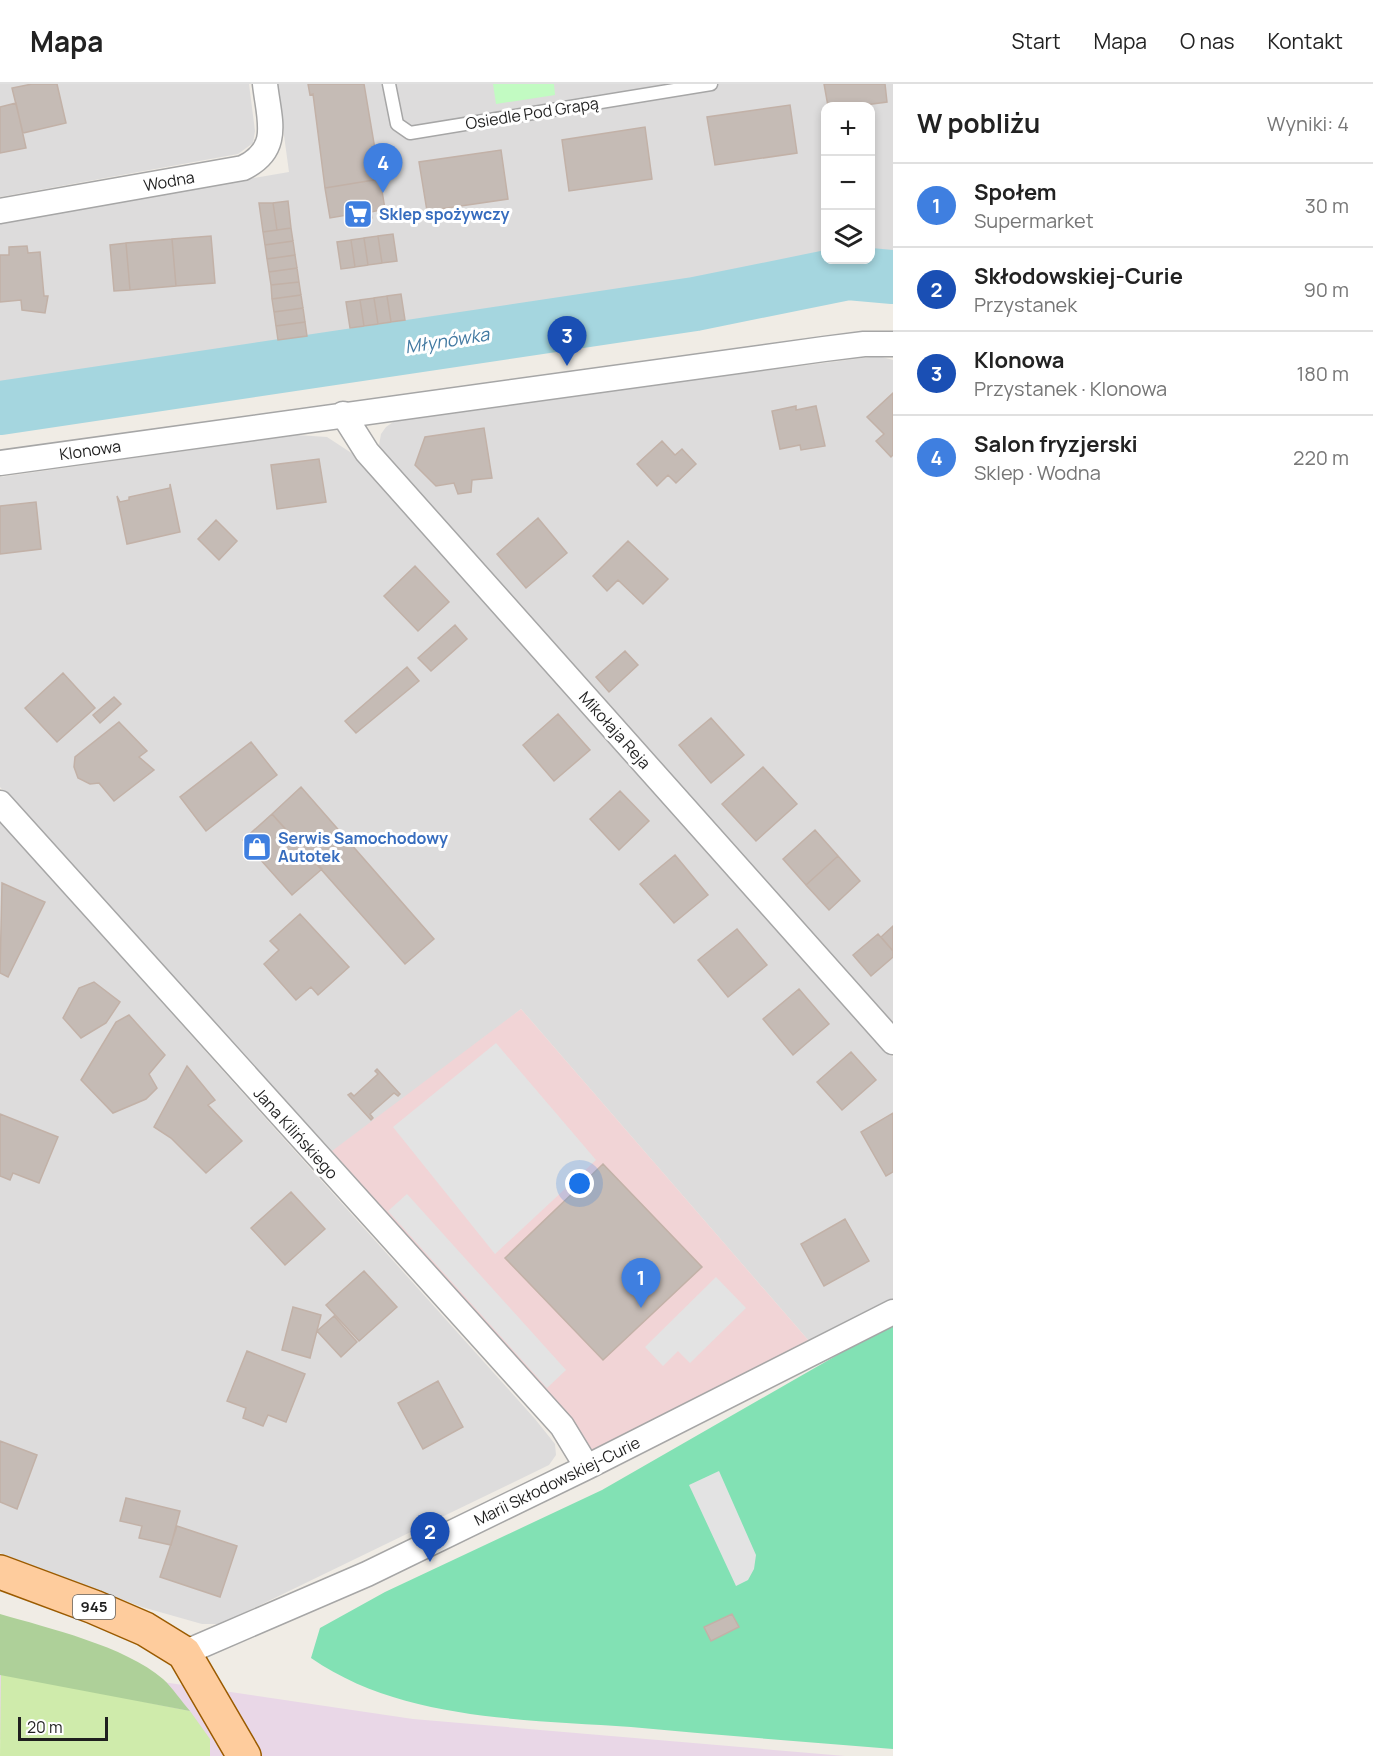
<!DOCTYPE html>
<html lang="pl">
<meta charset="utf-8">
<style>
body{margin:0;font-family:Manrope,sans-serif;background:#f6f6f6;color:#222}
.controls{position:absolute;right:18px;top:18px;display:grid;overflow:hidden;border-radius:12px;box-shadow:0 3px 9px #0003}
.controls button{width:54px;height:54px;display:grid;place-items:center;padding:0;border:0;border-bottom:2px solid #e0e0e0;background:#fff;color:#222;font:30px sans-serif}
.scale{position:absolute;left:18px;bottom:15px;width:90px;box-sizing:border-box;padding-left:6px;border:3px solid #1f1f1f;border-top:0;font-size:16px;line-height:21px;white-space:nowrap;color:#1f1f1f;-webkit-text-stroke:4px #fff;paint-order:stroke}
.you{position:absolute;left:580px;top:1100px;width:21px;height:21px;margin:-15px;border:4px solid #fff;border-radius:50%;background:#1a73e8;box-shadow:0 0 0 9px #1a73e833}
.badge{display:grid;place-items:center;width:39px;height:39px;border-radius:50%;background:#1a73e8;color:#fff;font-size:20px;font-weight:700}
.pin{position:absolute;translate:-50% -50px;filter:drop-shadow(0 2px 3px #0008)}
.pin::after{content:'';position:absolute;top:32px;width:21px;height:18px;background:inherit;clip-path:polygon(0 0,100% 0,50% 100%)}
.list{margin:0;padding:0;list-style:none}
h2{display:flex;justify-content:space-between;align-items:center;height:78px;margin:0;padding:0 24px;font-size:26px}
h2 small{font-size:20px;font-weight:400;color:#767676}
.list li{display:grid;grid-template-columns:39px 1fr auto;gap:18px;align-items:center;box-sizing:border-box;height:84px;padding:0 24px;border-top:2px solid #e0e0e0}
.list b{display:block;font-size:22px;white-space:nowrap}
.list p{margin:0;font-size:20px;white-space:nowrap;color:#767676}
.list em{font-size:20px;font-style:normal;color:#767676}
.icon{flex:none;width:33px;height:33px;fill:none;stroke:currentColor;stroke-width:2;stroke-linecap:round;stroke-linejoin:round}
.map{position:relative;flex:none;width:893px;height:1672px;overflow:hidden}
header{display:flex;align-items:center;gap:36px;box-sizing:border-box;height:84px;padding:0 30px;background:#fff;border-bottom:2px solid #e0e0e0}
header strong{font-size:28px}
nav{display:flex;gap:33px;margin-inline-start:auto;font-size:21px}
main{display:flex}
aside{flex:1;background:#fff}
.map>svg:first-child{display:block}
.residential{fill:#dddcdc}
.commercial{fill:#f1d4d6}
.industrial{fill:#e9d7e7}
.grass{fill:#cfebab}
.forest{fill:#aed099}
.park{fill:#c2fbc2}
.pitch{fill:#82e1b4}
.parking{fill:#e3e3e3}
.lines{fill:none;stroke-linecap:round;stroke-linejoin:round}
.river{stroke:#a5d6df;stroke-width:54}
.building{fill:#c5bbb5;stroke:#c2b1a7;stroke-width:1.5}
.lane-casing{stroke:#a6a6a6;stroke-width:15}
.street-casing{stroke:#a6a6a6;stroke-width:27}
.primary-casing{stroke:#9b5b00;stroke-width:36}
.lane{stroke:#fff;stroke-width:12}
.street{stroke:#fff;stroke-width:24}
.primary{stroke:#fecc9d;stroke-width:33}
.labels{text-anchor:middle;stroke-width:6;stroke-linejoin:round;paint-order:stroke}
.shield{fill:#fff;stroke:#626262;stroke-width:1.5}
.shield-label{font-size:15px;font-weight:bold;fill:#1f1f1f}
.street-label{font-size:16px;fill:#1f1f1f;stroke:#fff}
.shop-label{font-size:16px;font-weight:bold;fill:#366cbe;stroke:#fff;text-anchor:start}
.water-label{font-size:18px;font-style:italic;fill:#437aa2;stroke:#fff}
</style>
<header>
<strong>Mapa</strong>
<nav><a>Start</a><a>Mapa</a><a>O nas</a><a>Kontakt</a></nav>
</header>
<main>
<div class="map">
<svg width="893" height="1672" viewBox="0 0 893 1672">
<rect width="100%" height="100%" fill="#f0ece5"/>
<path class="residential" d="M 0,0 L 249,0 L 255,47 L 253,59 L 238,70 L 0,113 Z
M 277,0 L 893,0 L 893,173 L 871,174 L 870,22 L 826,22 L 826,176 L 856,176 L 684,212 L 0,312 L 0,137 L 289,88 Z
M 878,272 L 893,276 L 893,939 L 388,378 L 379,361 L 381,350 L 386,343 L 399,334 Z
M 297,351 L 327,353 L 353,370 L 893,973 L 893,1216 L 809,1257 L 521,925 L 347,1066 L 332,1067 L 0,703 L 0,393 Z
M 0,738 L 535,1335 L 555,1360 L 556,1371 L 549,1381 L 221,1540 L 202,1540 L 142,1523 L 0,1469 Z"/>
<path class="commercial" d="M 521,925 L 809,1257 L 587,1383 L 562,1342 L 332,1067 Z"/>
<path class="industrial" d="M 0,1574 L 413,1635 L 845,1672 L 139,1672 L 0,1655 Z"/>
<path class="grass" d="M 1,1589 L 190,1627 L 210,1655 L 210,1672 L 0,1672 Z"/>
<path class="forest" d="M 0,1530 C 48,1544 125,1562 163,1595 C 173,1604 181,1617 190,1627 L 0,1591 Z"/>
<path class="park" d="M 493,0 L 554,0 L 555,11 L 496,20 Z"/>
<path class="pitch" d="M 893,1239 L 893,1665 C 806,1658 718,1651 631,1643 C 524,1635 402,1637 311,1574 L 320,1544 L 385,1508 L 602,1406 Z"/>
<path class="parking" d="M 496,959 L 596,1076 L 495,1170 L 393,1043 Z
M 407,1110 L 566,1286 L 547,1304 L 388,1127 Z
M 716,1193 L 746,1224 L 690,1279 L 678,1267 L 663,1282 L 645,1263 Z
M 719,1387 L 756,1471 L 754,1485 L 748,1496 L 736,1502 L 689,1401 Z"/>
<g class="lines">
<path class="river" d="M 0,324 L 695,220 L 848,189 L 893,193"/>
</g>
<path class="building" d="M 32,0 L 57,0 L 66,39 L 23,49 L 12,4 Z
M 308,0 L 364,0 L 380,95 L 325,104 L 313,10 L 310,11 Z
M 824,0 L 885,0 L 887,18 L 857,22 L 828,22 Z
M 16,19 L 26,64 L 0,69 L 0,23 Z
M 790,21 L 797,69 L 715,81 L 707,33 Z
M 645,43 L 652,95 L 569,107 L 562,56 Z
M 501,66 L 508,115 L 427,127 L 419,78 Z
M 380,95 L 385,125 L 371,128 L 372,134 L 348,138 L 347,131 L 330,134 L 325,104 Z
M 288,117 L 291,144 L 277,146 L 273,119 Z
M 259,119 L 273,119 L 277,146 L 263,148 Z
M 291,144 L 293,157 L 265,161 L 263,148 Z
M 393,150 L 397,177 L 382,179 L 378,152 Z
M 211,152 L 215,199 L 176,202 L 172,155 Z
M 378,152 L 382,179 L 368,181 L 364,154 Z
M 364,154 L 368,181 L 355,183 L 351,156 Z
M 172,155 L 176,202 L 130,206 L 126,159 Z
M 351,156 L 355,183 L 341,185 L 337,158 Z
M 293,157 L 295,171 L 267,175 L 265,161 Z
M 126,159 L 130,206 L 114,207 L 110,161 Z
M 27,162 L 28,169 L 40,168 L 44,212 L 48,212 L 45,229 L 22,226 L 21,216 L 0,218 L 0,171 L 9,171 L 9,163 Z
M 295,171 L 297,184 L 269,188 L 267,175 Z
M 297,184 L 299,198 L 271,201 L 269,188 Z
M 299,198 L 301,211 L 272,215 L 271,201 Z
M 401,210 L 405,236 L 391,238 L 387,212 Z
M 301,211 L 303,224 L 274,228 L 272,215 Z
M 387,212 L 391,238 L 378,240 L 374,214 Z
M 374,214 L 378,240 L 364,242 L 360,216 Z
M 360,216 L 364,242 L 350,244 L 346,218 Z
M 303,224 L 305,238 L 276,242 L 274,228 Z
M 305,238 L 307,252 L 278,256 L 276,242 Z
M 893,309 L 893,371 L 891,373 L 876,357 L 884,350 L 867,333 Z
M 796,322 L 796,326 L 816,322 L 825,362 L 801,366 L 800,361 L 780,365 L 772,327 Z
M 484,344 L 492,394 L 472,396 L 471,408 L 458,410 L 454,399 L 436,402 L 415,381 L 425,353 Z
M 662,357 L 675,371 L 682,365 L 696,380 L 676,399 L 668,391 L 657,402 L 637,380 Z
M 319,375 L 326,418 L 277,425 L 271,381 Z
M 170,400 L 180,448 L 127,460 L 117,412 L 120,418 L 129,416 L 129,413 L 170,404 Z
M 36,418 L 41,465 L 0,470 L 0,422 Z
M 538,434 L 567,469 L 526,504 L 497,470 Z
M 216,436 L 237,457 L 219,476 L 198,455 Z
M 628,457 L 668,495 L 643,520 L 618,496 L 607,507 L 593,492 Z
M 415,482 L 449,518 L 418,547 L 384,512 Z
M 455,541 L 467,555 L 431,587 L 418,574 Z
M 625,567 L 638,581 L 609,608 L 596,593 Z
M 407,583 L 419,597 L 356,649 L 345,637 Z
M 63,589 L 95,624 L 57,658 L 25,624 Z
M 114,613 L 121,620 L 100,639 L 93,631 Z
M 558,630 L 590,666 L 554,697 L 523,661 Z
M 711,634 L 744,671 L 711,699 L 679,661 Z
M 119,638 L 147,667 L 139,673 L 154,686 L 114,717 L 99,699 L 90,700 L 78,694 L 74,683 L 75,673 Z
M 251,658 L 277,691 L 206,747 L 180,713 Z
M 763,683 L 797,720 L 756,757 L 722,720 Z
M 301,703 L 434,855 L 405,880 L 272,730 Z
M 620,707 L 649,737 L 619,766 L 590,735 Z
M 272,730 L 322,785 L 292,811 L 243,756 Z
M 815,746 L 838,772 L 806,801 L 783,775 Z
M 675,771 L 708,811 L 674,839 L 640,800 Z
M 838,772 L 860,797 L 829,826 L 806,801 Z
M 2,799 L 45,818 L 8,893 L 0,889 Z
M 300,830 L 349,883 L 318,911 L 311,903 L 296,916 L 264,880 L 279,866 L 270,857 Z
M 893,842 L 893,867 L 881,853 Z
M 737,845 L 767,881 L 728,913 L 698,876 Z
M 878,850 L 893,867 L 893,873 L 871,892 L 853,871 Z
M 94,898 L 120,918 L 106,939 L 81,954 L 63,934 L 79,904 Z
M 799,905 L 829,940 L 793,971 L 763,935 Z
M 129,931 L 165,971 L 149,990 L 157,1004 L 146,1015 L 113,1029 L 81,996 L 116,938 Z
M 851,968 L 876,996 L 842,1026 L 817,998 Z
M 187,982 L 215,1016 L 208,1021 L 242,1057 L 206,1089 L 171,1054 L 154,1043 Z
M 377,985 L 400,1010 L 398,1012 L 394,1009 L 370,1030 L 373,1034 L 371,1036 L 348,1011 L 351,1009 L 354,1012 L 378,990 L 375,987 Z
M 893,1029 L 893,1088 L 886,1092 L 861,1048 Z
M 0,1030 L 58,1053 L 39,1099 L 13,1089 L 10,1096 L 0,1092 Z
M 603,1080 L 702,1183 L 603,1276 L 505,1174 Z
M 291,1108 L 325,1145 L 285,1181 L 251,1144 Z
M 845,1135 L 869,1177 L 824,1202 L 801,1160 Z
M 364,1187 L 397,1223 L 359,1257 L 326,1221 Z
M 293,1223 L 321,1231 L 310,1274 L 282,1266 Z
M 334,1232 L 357,1258 L 341,1273 L 317,1247 Z
M 247,1267 L 305,1290 L 286,1338 L 268,1331 L 263,1342 L 243,1334 L 246,1324 L 227,1317 Z
M 438,1297 L 463,1343 L 423,1365 L 398,1319 Z
M 0,1357 L 37,1371 L 17,1425 L 0,1418 Z
M 126,1414 L 180,1427 L 171,1461 L 139,1454 L 142,1442 L 120,1437 Z
M 177,1442 L 237,1462 L 220,1513 L 160,1493 Z
M 732,1530 L 739,1543 L 711,1557 L 704,1543 Z"/>
<g class="lines">
<g class="lane-casing">
<path id="lane" d="M 389,0 L 397,40 L 410,49 L 711,0"/>
</g>
<g class="street-casing">
<path id="street" d="M 0,127 L 243,84 C 282,65 269,36 265,0
M 343,330 L 367,368 L 893,958
M 0,379 L 824,265 L 864,260 L 893,260
M 0,719 L 562,1342 L 587,1383
M 184,1569 L 367,1490 L 587,1383 L 893,1228"/>
</g>
<g class="primary-casing">
<path id="primary" d="M 0,1488 L 94,1523 L 145,1545 L 184,1569 L 244,1672"/>
</g>
<use href="#lane" class="lane"/>
<use href="#street" class="street"/>
<use href="#primary" class="primary"/>
</g>
<defs>
<g id="supermarket-square" transform="scale(1.5)"><rect x="-9" y="-9" width="18" height="18" rx="4" fill="#3f7fe0" stroke="#fff"/><path d="M-6-5.5h2.5l.6 2H6L4.5 2H-2.5L-4.4-4H-6ZM-1.5 3.2a1.3 1.3 0 1 0 .1 0ZM3 3.2a1.3 1.3 0 1 0 .1 0Z" fill="#fff"/></g>
<g id="shop-square" transform="scale(1.5)"><rect x="-9" y="-9" width="18" height="18" rx="4" fill="#3f7fe0" stroke="#fff"/><path d="M-5-2.5h2.3a2.7 3.5 0 0 1 5.4 0H5L5.5 6h-11ZM-1.5-2.5h3a1.5 2.3 0 0 0-3 0Z" fill="#fff"/></g>
</defs>
<g fill-rule="evenodd">
<use href="#supermarket-square" x="358" y="130"/>
<use href="#shop-square" x="257" y="763"/>
</g>
<g class="labels">
<rect class="shield" x="73" y="1511" width="42" height="24" rx="4.5"/>
<g class="shield-label">
<text x="94" y="1528">945</text>
</g>
<g class="street-label">
<text transform="translate(532 29) rotate(-9)" y="6">Osiedle Pod Grapą</text>
<text transform="translate(169 97) rotate(-10)" y="6">Wodna</text>
<text transform="translate(90 366) rotate(-8)" y="6">Klonowa</text>
<text transform="translate(615 646) rotate(48)" y="6">Mikołaja Reja</text>
<text transform="translate(296 1049) rotate(48)" y="6">Jana Kilińskiego</text>
<text transform="translate(557 1397) rotate(-26)" y="6">Marii Skłodowskiej-Curie</text>
</g>
<g class="shop-label">
<text x="379" y="136">Sklep spożywczy</text>
<text x="278" y="760">Serwis Samochodowy<tspan x="278" dy="18">Autotek</tspan></text>
</g>
<g class="water-label">
<text transform="translate(447 257) rotate(-9)" y="6">Młynówka</text>
</g>
</g>
</svg>
<div class="controls">
<button>+</button>
<button>−</button>
<button><svg class="icon" aria-label="layers" viewBox="0 0 24 24"><path d="M12 4l9 5-9 5-9-5zM3 14l9 5 9-5"/></svg></button>
</div>
<div class="scale">20 m</div>
<div class="you"></div>
<div class="pin badge" style="left:641px;top:1224px;background:#3f7fe0">1</div>
<div class="pin badge" style="left:430px;top:1478px;background:#1a4fb4">2</div>
<div class="pin badge" style="left:567px;top:282px;background:#1a4fb4">3</div>
<div class="pin badge" style="left:383px;top:109px;background:#3f7fe0">4</div>
</div>
<aside>
<h2>W pobliżu<small>Wyniki: 4</small></h2>
<ul class="list">
<li><span class="badge" style="background:#3f7fe0">1</span><div><b>Społem</b><p>Supermarket</p></div><em>30 m</em></li>
<li><span class="badge" style="background:#1a4fb4">2</span><div><b>Skłodowskiej-Curie</b><p>Przystanek</p></div><em>90 m</em></li>
<li><span class="badge" style="background:#1a4fb4">3</span><div><b>Klonowa</b><p>Przystanek · Klonowa</p></div><em>180 m</em></li>
<li><span class="badge" style="background:#3f7fe0">4</span><div><b>Salon fryzjerski</b><p>Sklep · Wodna</p></div><em>220 m</em></li>
</ul>
</aside>
</main>
